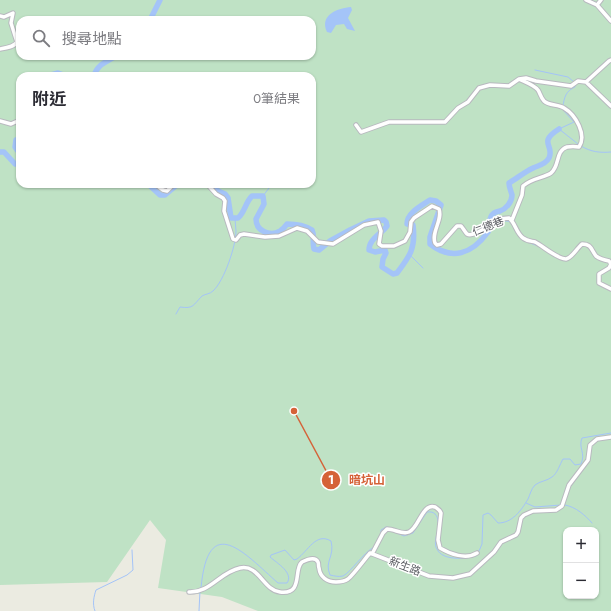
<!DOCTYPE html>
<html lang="zh-TW">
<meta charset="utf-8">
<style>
body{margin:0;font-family:Jost,"Noto Sans TC",sans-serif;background:#f7f7f7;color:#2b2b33}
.controls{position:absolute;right:12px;bottom:12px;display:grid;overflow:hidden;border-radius:8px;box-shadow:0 1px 3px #0004}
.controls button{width:36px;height:36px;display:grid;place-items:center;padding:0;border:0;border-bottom:1px solid #e1e1e2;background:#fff;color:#2b2b33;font:20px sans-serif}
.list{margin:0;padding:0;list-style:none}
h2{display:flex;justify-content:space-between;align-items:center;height:52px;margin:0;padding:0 16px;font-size:17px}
h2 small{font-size:13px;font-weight:400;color:#7c7c81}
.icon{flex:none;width:22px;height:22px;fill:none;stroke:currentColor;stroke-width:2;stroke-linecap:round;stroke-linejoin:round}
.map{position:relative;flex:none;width:611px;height:611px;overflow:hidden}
.search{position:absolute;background:#fff;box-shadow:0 1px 3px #0004;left:16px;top:16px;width:300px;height:44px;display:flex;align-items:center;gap:10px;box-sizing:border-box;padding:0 14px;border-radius:12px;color:#7c7c81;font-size:15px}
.panel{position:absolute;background:#fff;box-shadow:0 1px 3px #0004;left:16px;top:72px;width:300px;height:116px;border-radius:12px}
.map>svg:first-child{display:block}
.green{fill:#bfe2c5;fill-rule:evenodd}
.water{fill:#a4c4f8}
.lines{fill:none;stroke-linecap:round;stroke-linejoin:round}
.stream{stroke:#a4c4f8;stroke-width:1}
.river{stroke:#a4c4f8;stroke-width:5.5}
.street-casing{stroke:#b8b9bf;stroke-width:5.5}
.street{stroke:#fff;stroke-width:3.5}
.labels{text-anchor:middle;stroke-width:3;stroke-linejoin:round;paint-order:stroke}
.street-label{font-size:11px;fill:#595b61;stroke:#fff}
.leader{fill:none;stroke:#d56238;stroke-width:1.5}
.callout-dot{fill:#d56238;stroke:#fff;stroke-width:1.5}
.mark-label{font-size:12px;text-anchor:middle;font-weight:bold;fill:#fff}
.callout-label{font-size:12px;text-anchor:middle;font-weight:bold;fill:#d56238;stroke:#fff;stroke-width:3;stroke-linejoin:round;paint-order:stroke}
</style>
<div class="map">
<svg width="611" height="611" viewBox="0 0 611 611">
<rect width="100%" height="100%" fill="#ebebe1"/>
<path class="green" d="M 0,0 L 611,0 L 611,611 L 258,611 L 222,597 L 158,588 L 166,540 L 150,520 L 107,582 L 0,585 ZM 20,20 L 312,20 L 312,56 L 20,56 ZM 20,76 L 312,76 L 312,184 L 20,184 ZM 566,530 L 596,530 L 596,596 L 566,596 Z"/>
<path class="water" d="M 351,7 L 352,10 L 348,18 L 355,31 L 347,29 L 344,24 L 336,25 L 331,33 L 327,32 C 319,15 338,8 351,7 Z"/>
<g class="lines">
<path class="stream" d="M 535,70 L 568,77 L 574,82
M 563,107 C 564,97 566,91 575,87 L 575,85
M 559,129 L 574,122 L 563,110
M 559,129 L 578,144
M 581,146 C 591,152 600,153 611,152
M 263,196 L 272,184
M 490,227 C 497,222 502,219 511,222 L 516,231
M 530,243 L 538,246
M 410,255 L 423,268
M 176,314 L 180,307 C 194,309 193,305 202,296 C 205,294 210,294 213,291 C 224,281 236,246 236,231 C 236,227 235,223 235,219
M 526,503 L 535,507 L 561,505
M 565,505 C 576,507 585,515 592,523
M 397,533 L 404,536 L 413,533 L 427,512 C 434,511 438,515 438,522
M 437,533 C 436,538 434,545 437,549 C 442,561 466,559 476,556
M 381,534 L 381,530 L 386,527 L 387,527
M 479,551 L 482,544 L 483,515 L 488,513 L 491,515 L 498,523 C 512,523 521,511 528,499 C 530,495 531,489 535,485 C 540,481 547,481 552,477 C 557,474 560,464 563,459 L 570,459 L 575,465 L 581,464 C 586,453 578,448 582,438 L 611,433
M 201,588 C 208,510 245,554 278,583 L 287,583 C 294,573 277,563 270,557 L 271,555 L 285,550 L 294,560 L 297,559 C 308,551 316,532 331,541 C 335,557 324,561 330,575 C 335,576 338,577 343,576 C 351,572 363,553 374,547
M 95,611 C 92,604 94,596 96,590 L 127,575 L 133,570 L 132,550
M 199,611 L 200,591"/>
<path class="river" d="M 150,20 L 160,0
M 48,76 L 58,73 L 66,76
M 94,76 C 97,64 107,62 116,56
M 20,139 L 16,140 L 15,147 L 20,154
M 0,152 L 4,152 L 15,164 L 20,164
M 148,184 L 160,195 L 165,195 L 178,184
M 213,184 L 218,191 L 225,194 L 228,198 L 231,218 L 238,218 C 245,212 245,203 252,196 L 263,196 L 264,204 L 256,219 C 256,231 270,237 280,231 C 283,229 285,227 287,224 C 297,224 304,225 312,230 C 315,236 312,242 314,249 L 319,250 L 330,241 L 350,230 L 369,221 L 384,220 L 386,222 L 387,226 C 381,234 369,239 369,250 L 375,252 L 385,250 L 386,253 L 383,259 L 382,267 L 393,274 L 397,273 C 410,256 416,248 413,225 L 407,224 C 407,213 421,206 430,200 L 436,201 L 441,205 L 430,237 L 430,244 C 452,261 472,254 488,232 C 491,227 488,220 492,215 C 494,212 496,212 500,211 C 506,209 512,202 512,195 C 511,191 509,187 509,183 C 516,179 526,171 533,168 C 539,165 545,165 549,158 C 555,145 537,143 559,129"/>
<g class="street-casing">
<path id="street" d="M 586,0 L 597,5 L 611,21
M 597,5 L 601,0
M 0,16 L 4,17 L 13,13 L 11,23 L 17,42 C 14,47 6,48 0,49
M 586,82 L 609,61 L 611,60
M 0,121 L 11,124 L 20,120
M 356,125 L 361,132 L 389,122 L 445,122 L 458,108 L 468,102 L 479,88 L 490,85 L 509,86 L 519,79 L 526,78 L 536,81 L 571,86 L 578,81 L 586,82 L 611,106
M 155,184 L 163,190 L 167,191 L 174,184
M 207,184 L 216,194 L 223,198 L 225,201 L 224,211 L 233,239 L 236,240 L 240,235 L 244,234 L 265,237 L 279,236 L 297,228 L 307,231 L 318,242 L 333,244 L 364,225 L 378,222 L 381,231 L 379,244 L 382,246 L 394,246 L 405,241 L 410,232 L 411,222 L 414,218 L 432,206 L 439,209 C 443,220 431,232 435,243 L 437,245 L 441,244 L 457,226 L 461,226 C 463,228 465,232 467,234 C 474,238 490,224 496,221 C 500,219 504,218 509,218 C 515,222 516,233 523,238 C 527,241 531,241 535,242 C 543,246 557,259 566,259 C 572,258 577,248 582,244 C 591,244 591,249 596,256 C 600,259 604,260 609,261 L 611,264 L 609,268 L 599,274 L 599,283 L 611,289
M 512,220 L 522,195 L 523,186 C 532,178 544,178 551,173 C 560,166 555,151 567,147 C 572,146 574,146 579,147 C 587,135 576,115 564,108 C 558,104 549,106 544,101 C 541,98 540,93 538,90 C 534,85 525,82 519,79
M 372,554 L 383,533 L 387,529 C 395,529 402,535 409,532 C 419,528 422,503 435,507 C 438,509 440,510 441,513 L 438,540 L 440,548 C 450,554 466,560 477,553
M 189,592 C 210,593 220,572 240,568 C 259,564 263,590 280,592 C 304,595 293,569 302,562 C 306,560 315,556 318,562 C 319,564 318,566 319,568 C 320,577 327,582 336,582 C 340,582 345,581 348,579 C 354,574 364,560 370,553 L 429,576 L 453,578 L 470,574 L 494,552 L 501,542 L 516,535 L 518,532 L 521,518 L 524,515 L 533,511 L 556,510 L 562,506 L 569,485 L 588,460 L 590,445 L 597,439 L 611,437"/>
</g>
<use href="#street" class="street"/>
</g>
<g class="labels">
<g class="street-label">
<text transform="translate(488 226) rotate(-22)" y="4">仁德巷</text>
<text transform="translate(405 566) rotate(21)" y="4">新生路</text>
</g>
</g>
<path class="leader" d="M294 411L331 480"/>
<g class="callout-dot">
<circle cx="294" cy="411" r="4"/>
<circle cx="331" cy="480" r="10"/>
</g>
<g class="mark-label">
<text x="331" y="484">1</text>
</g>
<g class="callout-label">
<text x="367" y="484">暗坑山</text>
</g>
</svg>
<div class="controls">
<button>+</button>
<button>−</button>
</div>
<div class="search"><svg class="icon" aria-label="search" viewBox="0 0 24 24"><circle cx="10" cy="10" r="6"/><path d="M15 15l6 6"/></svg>搜尋地點</div>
<section class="panel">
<h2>附近<small>0筆結果</small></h2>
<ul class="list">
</ul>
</section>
</div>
